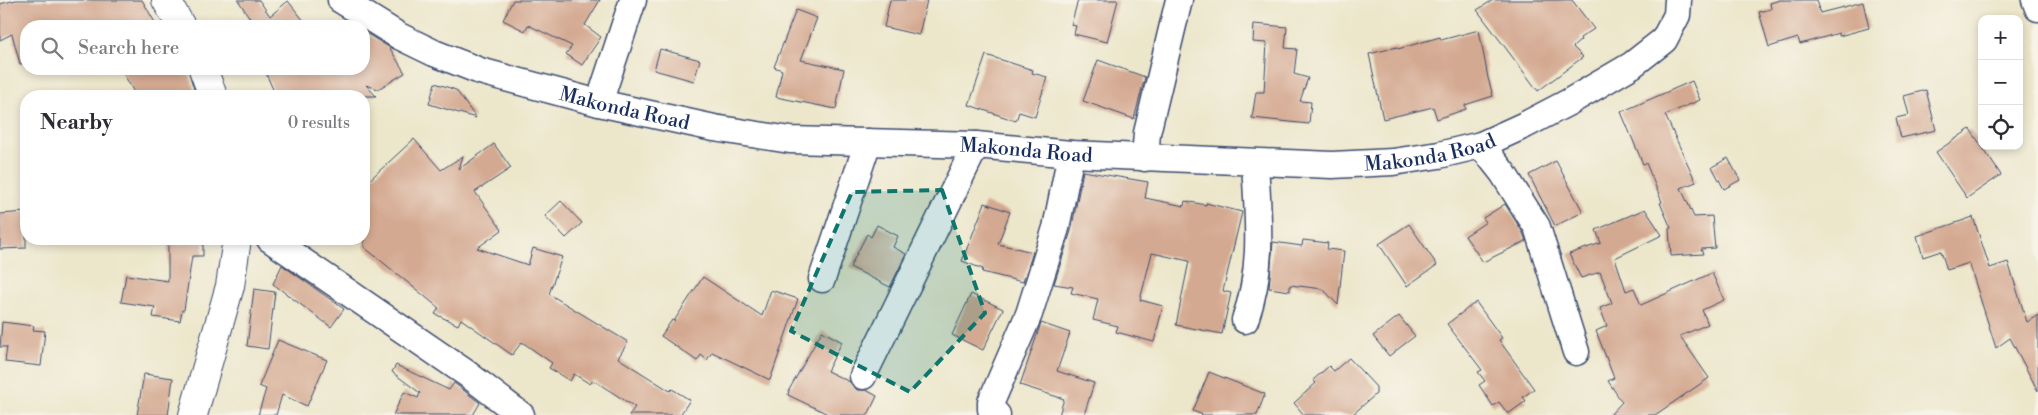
<!DOCTYPE html>
<meta charset="utf-8">
<style>
body{margin:0;font-family:"Libre Bodoni",serif;background:#f2f2f3;color:#2b2b33}
.controls{position:absolute;right:15px;top:15px;display:grid;overflow:hidden;border-radius:10px;box-shadow:0 2px 8px #0003}
.controls button{width:45px;height:45px;display:grid;place-items:center;padding:0;border:0;border-bottom:1px solid #e1e1e2;background:#fff;color:#2b2b33;font:25px sans-serif}
.list{margin:0;padding:0;list-style:none}
h2{display:flex;justify-content:space-between;align-items:center;height:65px;margin:0;padding:0 20px;font-size:21px}
h2 small{font-size:16px;font-weight:400;color:#7c7c81}
.icon{flex:none;width:28px;height:28px;fill:none;stroke:currentColor;stroke-width:2;stroke-linecap:round;stroke-linejoin:round}
.map{position:relative;flex:none;width:2038px;height:415px;overflow:hidden}
.search{position:absolute;background:#fff;box-shadow:0 2px 8px #0003;left:20px;top:20px;width:350px;height:55px;display:flex;align-items:center;gap:12px;box-sizing:border-box;padding:0 18px;border-radius:20px;color:#7c7c81;font-size:19px}
.panel{position:absolute;background:#fff;box-shadow:0 2px 8px #0003;left:20px;top:90px;width:350px;height:155px;border-radius:20px}
.map>svg:first-child{display:block}
.building{fill:#d4a991}
.lines{fill:none;stroke-linecap:round;stroke-linejoin:round}
.minor-casing{stroke:#3a4a6e;stroke-width:29}
.tertiary-casing{stroke:#3a4a6e;stroke-width:30}
.minor{stroke:#fff;stroke-width:26}
.tertiary{stroke:#fff;stroke-width:28}
.marked{fill:#0f766e;fill-opacity:0.2;stroke:#0f766e;stroke-width:4;stroke-dasharray:10 6;stroke-linejoin:round}
.labels{text-anchor:middle;stroke-width:4.5;stroke-linejoin:round;paint-order:stroke}
.street-label{font-size:20px;fill:#1b2f5e;stroke:#f7f3e8}
</style>
<div class="map">
<svg width="2038" height="415" viewBox="0 0 2038 415">
<rect width="100%" height="100%" fill="#f7f3e8"/>
<filter id="ink" filterUnits="userSpaceOnUse"><feTurbulence type="fractalNoise" baseFrequency=".02" numOctaves="2"/><feDisplacementMap in="SourceGraphic" scale="10" xChannelSelector="R" yChannelSelector="G"/><feConvolveMatrix kernelMatrix="1 2 1 2 8 2 1 2 1" color-interpolation-filters="sRGB"/></filter>
<filter id="wash" filterUnits="userSpaceOnUse"><feTurbulence type="fractalNoise" baseFrequency=".0096" numOctaves="4" result="noise"/><feDisplacementMap in="SourceGraphic" scale="20" xChannelSelector="R" yChannelSelector="G"/><feGaussianBlur stdDeviation="1.12" result="paint"/><feColorMatrix in="noise" values="0 0 0 0 0 0 0 0 0 0 0 0 0 0 0 0 0 1.4 0 .05"/><feComposite in="paint" operator="in"/></filter>
<g filter="url(#wash)">
<rect width="100%" height="100%" fill="#ece6ca"/>
<g id="blocks">
<path class="building" d="M 16,0 L 142,0 L 157,26 L 26,26 L 26,63 L 20,64 L 12,34 L 0,40 L 0,4 Z
M 238,0 L 259,0 L 270,16 L 288,1 L 308,26 L 255,26 Z
M 513,0 L 600,0 L 585,25 L 601,37 L 582,65 L 566,54 L 572,46 L 528,25 L 525,31 L 503,20 Z
M 890,0 L 927,0 L 919,35 L 884,27 Z
M 1078,0 L 1118,0 L 1107,42 L 1074,34 L 1076,26 L 1071,25 Z
M 1493,0 L 1572,0 L 1594,29 L 1580,38 L 1581,40 L 1573,47 L 1583,57 L 1538,91 L 1477,10 Z
M 1780,0 L 1816,0 L 1820,13 L 1863,2 L 1869,28 L 1839,36 L 1839,33 L 1800,44 L 1798,38 L 1769,47 L 1759,12 L 1771,9 L 1770,3 Z
M 796,10 L 817,18 L 801,60 L 844,69 L 836,109 L 776,97 L 782,70 L 774,67 Z
M 1254,24 L 1287,27 L 1285,48 L 1297,49 L 1294,74 L 1308,78 L 1300,101 L 1311,102 L 1309,124 L 1252,118 L 1256,92 L 1264,92 L 1267,43 L 1253,42 Z
M 1479,30 L 1488,78 L 1493,96 L 1465,105 L 1466,109 L 1437,119 L 1433,107 L 1383,119 L 1369,54 L 1397,47 L 1398,49 L 1440,37 L 1441,40 Z
M 367,34 L 389,47 L 405,73 L 378,89 L 366,85 L 376,96 L 276,96 L 264,69 L 364,69 L 364,35 Z
M 660,49 L 700,60 L 694,81 L 654,70 Z
M 986,55 L 1033,70 L 1032,73 L 1047,77 L 1035,117 L 1019,112 L 1016,121 L 969,105 Z
M 1098,60 L 1145,77 L 1134,119 L 1083,101 Z
M 121,69 L 188,69 L 196,96 L 136,96 Z
M 1692,81 L 1700,100 L 1665,115 L 1696,182 L 1681,188 L 1694,217 L 1712,216 L 1715,248 L 1701,249 L 1703,254 L 1671,256 L 1669,229 L 1671,228 L 1660,203 L 1662,202 L 1646,163 L 1643,164 L 1621,112 Z
M 435,83 L 456,90 L 476,118 L 429,104 Z
M 1926,90 L 1936,130 L 1901,138 L 1896,118 L 1909,115 L 1904,96 Z
M 1970,129 L 2001,175 L 1967,198 L 1936,152 Z
M 414,139 L 441,170 L 463,156 L 459,169 L 494,144 L 511,168 L 475,192 L 502,230 L 477,248 L 528,265 L 533,248 L 562,257 L 549,294 L 628,342 L 618,358 L 670,391 L 672,389 L 690,400 L 680,415 L 629,415 L 635,407 L 593,380 L 590,384 L 574,374 L 570,381 L 549,368 L 552,363 L 522,342 L 512,355 L 461,319 L 458,325 L 435,314 L 439,308 L 364,247 L 364,185 Z
M 1728,158 L 1740,180 L 1724,189 L 1712,167 Z
M 1556,161 L 1583,212 L 1555,226 L 1529,175 Z
M 1083,171 L 1148,182 L 1145,198 L 1184,206 L 1185,201 L 1206,205 L 1206,203 L 1242,212 L 1223,291 L 1231,293 L 1222,334 L 1176,325 L 1189,261 L 1152,253 L 1140,300 L 1163,306 L 1154,342 L 1116,332 L 1118,326 L 1093,320 L 1098,299 L 1071,293 L 1073,287 L 1054,284 L 1071,231 Z
M 561,201 L 582,223 L 566,238 L 545,216 Z
M 985,203 L 1010,212 L 998,244 L 1033,252 L 1023,282 L 982,272 L 983,269 L 962,261 Z
M 1505,204 L 1523,233 L 1526,241 L 1483,262 L 1465,236 L 1486,222 L 1483,218 Z
M 1645,209 L 1662,235 L 1615,258 L 1626,291 L 1634,288 L 1641,305 L 1712,273 L 1724,300 L 1702,310 L 1708,324 L 1680,336 L 1709,378 L 1655,415 L 1610,415 L 1622,402 L 1608,381 L 1614,378 L 1596,331 L 1607,326 L 1600,308 L 1612,303 L 1600,272 L 1581,278 L 1569,254 L 1601,243 L 1596,230 Z
M 26,212 L 26,248 L 0,249 L 0,214 Z
M 1973,217 L 1990,268 L 2008,262 L 2027,322 L 2038,315 L 2038,391 L 2010,338 L 1996,348 L 1969,263 L 1947,270 L 1941,251 L 1923,257 L 1917,236 Z
M 1409,224 L 1437,265 L 1407,286 L 1379,244 Z
M 877,225 L 898,236 L 893,247 L 906,254 L 890,287 L 850,267 L 867,234 L 871,237 Z
M 168,239 L 203,239 L 203,256 L 192,256 L 184,310 L 182,310 L 180,321 L 153,317 L 155,307 L 121,302 L 126,275 L 168,281 Z
M 1303,240 L 1328,243 L 1327,249 L 1344,251 L 1338,305 L 1323,289 L 1290,285 L 1290,291 L 1269,288 L 1273,242 L 1302,246 Z
M 282,265 L 344,309 L 331,327 L 273,284 Z
M 703,277 L 762,316 L 771,290 L 798,299 L 770,380 L 712,352 L 707,360 L 701,355 L 697,361 L 661,336 L 672,320 L 674,321 Z
M 254,289 L 275,292 L 268,349 L 247,346 Z
M 971,294 L 1003,309 L 983,350 L 952,335 Z
M 1476,302 L 1502,338 L 1499,340 L 1534,389 L 1523,397 L 1526,401 L 1508,414 L 1499,402 L 1493,406 L 1479,385 L 1485,381 L 1478,372 L 1482,370 L 1447,324 Z
M 1399,316 L 1415,336 L 1389,356 L 1373,336 Z
M 2,322 L 34,326 L 33,330 L 45,331 L 41,366 L 5,362 L 7,347 L 0,347 Z
M 1041,323 L 1070,333 L 1057,371 L 1094,383 L 1084,415 L 1059,415 L 1064,399 L 1020,385 Z
M 822,331 L 842,342 L 827,371 L 850,382 L 857,390 L 866,390 L 877,396 L 868,415 L 830,415 L 788,395 L 789,390 Z
M 278,340 L 327,360 L 307,406 L 282,395 L 276,415 L 258,415 L 266,389 L 259,386 Z
M 1349,358 L 1376,387 L 1376,394 L 1352,415 L 1304,415 L 1294,403 L 1316,383 L 1313,380 L 1329,366 L 1334,371 Z
M 396,365 L 449,390 L 454,383 L 480,403 L 473,415 L 393,415 L 404,392 L 418,398 L 420,393 L 392,372 Z
M 1209,372 L 1265,394 L 1257,415 L 1203,415 L 1193,411 Z
M 144,374 L 173,378 L 168,415 L 137,415 Z"/>
</g>
</g>
<g filter="url(#ink)">
<use href="#blocks" fill-opacity="0" stroke="#3a4a6e" stroke-width="1"/>
<g class="lines">
<g class="minor-casing">
<g id="minor">
<path id="s1" d="M 341,0 L 399,36 L 434,53 L 480,71 L 599,103 L 714,128 L 790,140 L 976,145 L 1071,154 L 1332,165 L 1393,162 L 1439,155 L 1481,145 L 1525,125 L 1569,102 L 1632,65 L 1664,40 L 1677,15 L 1678,0"/>
<path d="M 2035,0 L 2038,8"/>
<path d="M 599,103 L 633,0"/>
<path d="M 1481,145 L 1503,173 L 1537,227 L 1576,352"/>
<path d="M 1145,158 L 1147,133 L 1179,0"/>
<path d="M 270,239 L 466,373 L 521,415"/>
<path d="M 822,279 L 868,142"/>
<path d="M 1245,320 C 1264,267 1258,217 1255,163"/>
<path d="M 863,376 L 976,145"/>
<path d="M 997,415 L 991,409 L 991,402 L 1029,314 L 1056,228 L 1071,154"/>
</g>
</g>
<g class="tertiary-casing">
<path id="tertiary" d="M 166,0 L 181,26
M 203,69 L 213,96
M 193,415 L 230,286 L 237,239"/>
</g>
<use href="#minor" class="minor"/>
<use href="#tertiary" class="tertiary"/>
</g>
</g>
<path class="marked" d="M 942,190 L 985,313 L 910,392 L 791,331 L 852,192 Z"/>
<g class="labels">
<g class="street-label">
<text dy="7" stroke="none"><textPath href="#s1" startOffset="306">Makonda Road</textPath></text>
<text dy="7" stroke="none"><textPath href="#s1" startOffset="1116">Makonda Road</textPath></text>
<text dy="7" stroke="none"><textPath href="#s1" startOffset="711">Makonda Road</textPath></text>
</g>
</g>
</svg>
<div class="controls">
<button>+</button>
<button>−</button>
<button><svg class="icon" aria-label="locate" viewBox="0 0 24 24"><circle cx="12" cy="12" r="6"/><path d="M12 2v4M12 18v4M2 12h4M18 12h4"/></svg></button>
</div>
<div class="search"><svg class="icon" aria-label="search" viewBox="0 0 24 24"><circle cx="10" cy="10" r="6"/><path d="M15 15l6 6"/></svg>Search here</div>
<section class="panel">
<h2>Nearby<small>0 results</small></h2>
<ul class="list">
</ul>
</section>
</div>
